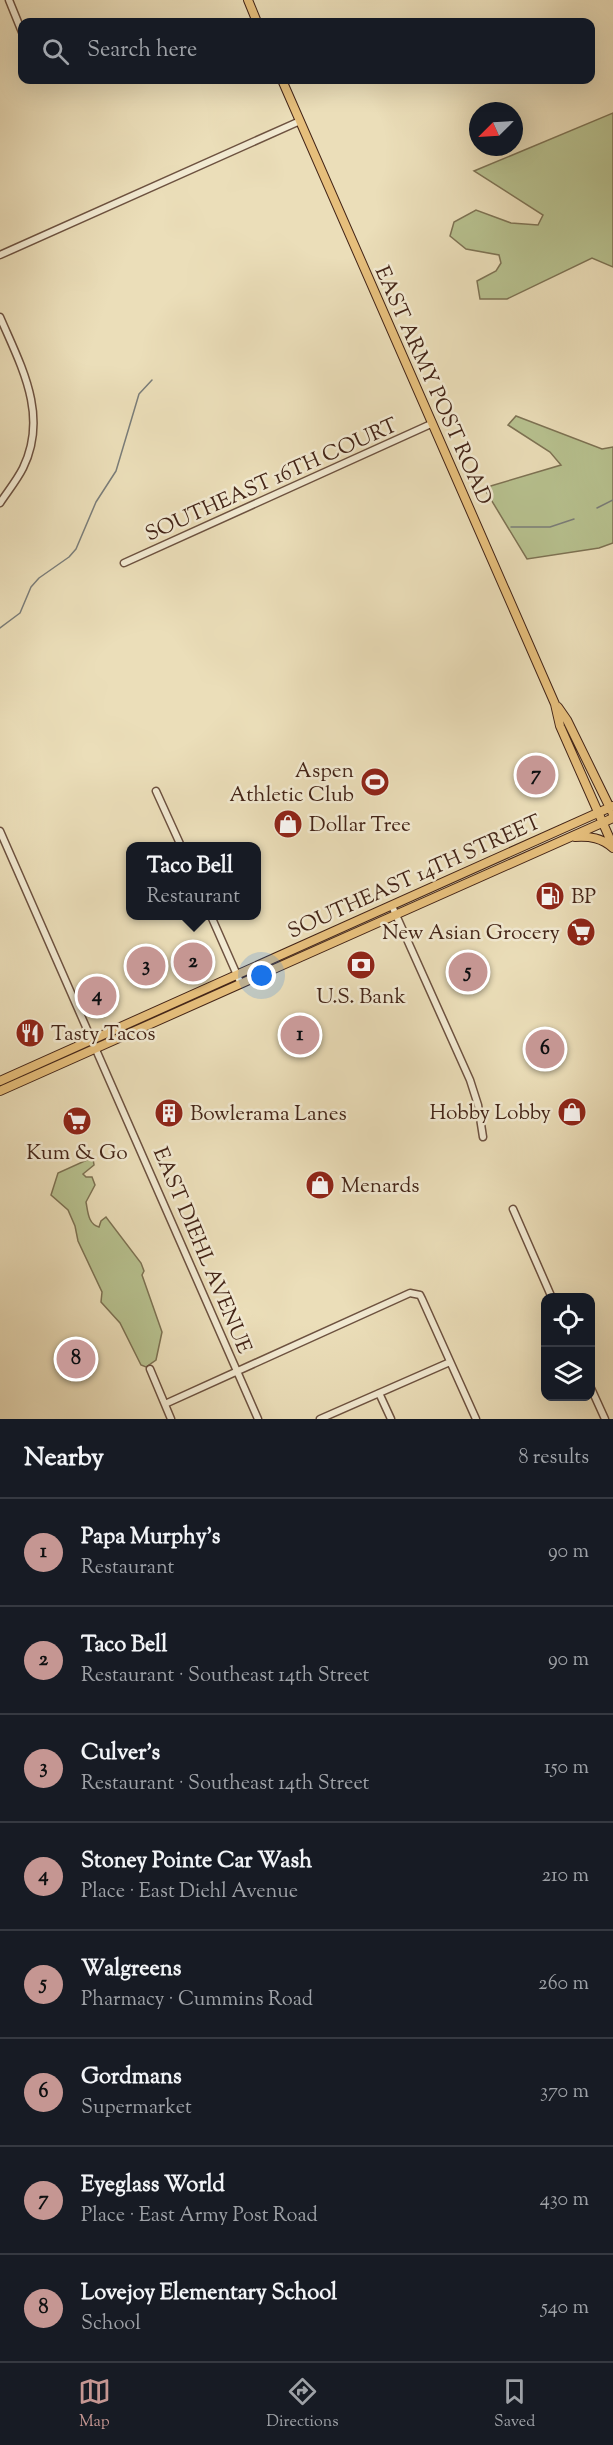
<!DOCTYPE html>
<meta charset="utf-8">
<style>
body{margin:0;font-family:"Sorts Mill Goudy",serif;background:#20242c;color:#f1f3f6}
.controls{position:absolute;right:18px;bottom:18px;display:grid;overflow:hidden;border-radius:12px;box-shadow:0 6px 24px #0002}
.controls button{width:54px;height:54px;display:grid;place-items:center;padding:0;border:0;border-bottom:2px solid #363941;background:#171b24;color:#f1f3f6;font:30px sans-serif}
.compass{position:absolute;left:469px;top:102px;width:54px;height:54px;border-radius:50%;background:#171b24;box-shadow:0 6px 24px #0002;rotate:246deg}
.you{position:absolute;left:262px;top:976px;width:21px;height:21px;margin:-15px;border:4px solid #fff;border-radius:50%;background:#1a73e8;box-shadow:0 0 0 9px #1a73e833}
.badge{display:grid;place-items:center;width:39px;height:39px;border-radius:50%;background:#c59692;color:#111;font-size:20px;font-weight:700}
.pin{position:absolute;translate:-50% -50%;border:3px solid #fff;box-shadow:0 2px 6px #0006}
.popup{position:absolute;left:126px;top:842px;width:135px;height:78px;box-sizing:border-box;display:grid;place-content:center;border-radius:12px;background:#171b24;filter:drop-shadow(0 2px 4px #0005);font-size:20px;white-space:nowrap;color:#9ea1a6}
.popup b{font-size:22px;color:#f1f3f6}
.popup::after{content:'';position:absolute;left:50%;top:100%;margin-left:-12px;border:12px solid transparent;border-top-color:#171b24}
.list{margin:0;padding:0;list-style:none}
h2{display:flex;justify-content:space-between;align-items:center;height:78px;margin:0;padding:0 24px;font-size:26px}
h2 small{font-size:20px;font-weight:400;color:#9ea1a6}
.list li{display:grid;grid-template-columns:39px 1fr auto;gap:18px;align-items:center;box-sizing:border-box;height:108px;padding:0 24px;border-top:2px solid #363941}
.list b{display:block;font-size:22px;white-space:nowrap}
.list p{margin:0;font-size:20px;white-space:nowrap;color:#9ea1a6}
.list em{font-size:20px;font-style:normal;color:#9ea1a6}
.icon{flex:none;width:33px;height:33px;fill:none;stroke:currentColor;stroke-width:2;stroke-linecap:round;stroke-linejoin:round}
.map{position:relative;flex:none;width:613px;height:1419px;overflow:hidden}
.search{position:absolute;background:#171b24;box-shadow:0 6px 24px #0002;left:18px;right:18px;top:18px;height:66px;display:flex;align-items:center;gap:15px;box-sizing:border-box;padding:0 21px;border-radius:12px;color:#9ea1a6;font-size:22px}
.sheet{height:942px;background:#171b24}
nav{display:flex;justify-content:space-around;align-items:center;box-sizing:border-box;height:84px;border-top:2px solid #363941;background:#171b24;font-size:16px;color:#9ea1a6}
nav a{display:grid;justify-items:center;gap:3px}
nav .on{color:#c59692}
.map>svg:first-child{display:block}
.green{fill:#b7c18f;stroke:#7d7253;stroke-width:1.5}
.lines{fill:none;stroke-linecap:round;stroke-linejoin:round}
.stream{stroke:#7a7d79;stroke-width:1.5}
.minor-casing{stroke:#6d5240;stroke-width:9}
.major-casing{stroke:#432417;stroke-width:10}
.minor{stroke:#f2ead2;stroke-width:6}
.major{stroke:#e6bf7c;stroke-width:8}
.labels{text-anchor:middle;stroke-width:5;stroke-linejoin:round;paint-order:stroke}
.street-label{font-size:21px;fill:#432417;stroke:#f2ead2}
.poi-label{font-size:21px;fill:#432417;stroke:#f2ead2;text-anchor:start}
</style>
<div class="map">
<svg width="613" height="1419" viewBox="0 0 613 1419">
<rect width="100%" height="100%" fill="#ebdeb9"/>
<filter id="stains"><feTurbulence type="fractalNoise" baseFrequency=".00333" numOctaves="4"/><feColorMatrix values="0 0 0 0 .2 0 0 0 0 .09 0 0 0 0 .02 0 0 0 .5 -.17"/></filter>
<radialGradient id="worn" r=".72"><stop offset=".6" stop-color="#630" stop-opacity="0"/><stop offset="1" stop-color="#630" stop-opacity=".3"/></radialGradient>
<path class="green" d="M 613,113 L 613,267 L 592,258 L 507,299 L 480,299 L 477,281 L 496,271 L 501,263 L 499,255 L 466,249 L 450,236 L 454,222 L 476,210 L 511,223 L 538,225 L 543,215 L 474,171 Z
M 516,416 L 602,449 L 613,447 L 613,543 L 599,548 L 527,559 L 484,488 L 561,465 L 550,452 L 508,425 Z
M 89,1159 L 93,1159 L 94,1165 L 83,1174 L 86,1177 L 92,1177 L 95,1185 L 86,1202 C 88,1212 88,1224 99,1227 L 101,1221 L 106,1217 L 141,1263 L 144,1271 L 142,1275 L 162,1332 L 156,1360 L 146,1367 L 141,1365 L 120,1323 L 101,1302 L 102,1292 L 78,1241 L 75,1226 L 68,1210 L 51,1195 L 58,1173 Z"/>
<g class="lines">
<path class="stream" d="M 597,508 L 613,500
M 511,527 L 550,527 L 574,519
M 0,628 L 20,613 L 31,587 L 39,578 L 69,557 L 76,549 L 96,502 L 116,471 L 139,394 L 152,380"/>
<g class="minor-casing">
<path id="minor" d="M 9,0 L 22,32
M 0,255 L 300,121
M 0,317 C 21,366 49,415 23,468 C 17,480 8,491 0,503
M 124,563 L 431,424
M 156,791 L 181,846
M 0,831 L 258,1419
M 392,906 L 470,1080 L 478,1105 L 483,1137
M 211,916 L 241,984
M 513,1209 L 552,1298
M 150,1369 L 171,1419
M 590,1386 L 605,1419
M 379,1393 L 391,1419
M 165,1404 L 410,1293 L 420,1295 L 422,1299 L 476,1419
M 320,1419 L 450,1362"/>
</g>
<g class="major-casing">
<path id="major" d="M 248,0 L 257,22
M 282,80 L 555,704 L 560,726 L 613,846
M 558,707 L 567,720 L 613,814
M 575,837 C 590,836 602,838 613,848
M 0,1081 L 613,806
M 0,1091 L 613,818"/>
</g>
<use href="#minor" class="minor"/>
<use href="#major" class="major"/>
</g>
<defs>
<g id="stadium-disc" transform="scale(1.5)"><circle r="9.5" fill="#8f2418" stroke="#f2ead2"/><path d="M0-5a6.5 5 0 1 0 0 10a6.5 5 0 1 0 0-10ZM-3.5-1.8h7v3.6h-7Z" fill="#fff"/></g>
<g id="shop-disc" transform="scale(1.5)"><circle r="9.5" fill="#8f2418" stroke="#f2ead2"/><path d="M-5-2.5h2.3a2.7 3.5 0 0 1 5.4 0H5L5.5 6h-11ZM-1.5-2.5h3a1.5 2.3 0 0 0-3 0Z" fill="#fff"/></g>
<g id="fuel-disc" transform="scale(1.5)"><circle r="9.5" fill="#8f2418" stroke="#f2ead2"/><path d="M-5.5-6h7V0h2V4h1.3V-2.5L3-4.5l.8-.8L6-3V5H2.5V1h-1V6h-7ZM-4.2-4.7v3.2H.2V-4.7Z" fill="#fff"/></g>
<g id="supermarket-disc" transform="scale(1.5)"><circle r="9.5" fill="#8f2418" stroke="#f2ead2"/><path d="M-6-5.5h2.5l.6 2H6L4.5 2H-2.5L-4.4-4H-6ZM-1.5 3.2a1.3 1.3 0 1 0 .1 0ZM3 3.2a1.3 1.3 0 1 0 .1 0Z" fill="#fff"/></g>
<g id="bank-disc" transform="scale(1.5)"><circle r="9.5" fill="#8f2418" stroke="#f2ead2"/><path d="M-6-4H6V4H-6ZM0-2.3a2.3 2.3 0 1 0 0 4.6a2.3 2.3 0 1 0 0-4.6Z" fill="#fff"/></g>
<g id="restaurant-disc" transform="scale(1.5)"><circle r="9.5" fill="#8f2418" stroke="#f2ead2"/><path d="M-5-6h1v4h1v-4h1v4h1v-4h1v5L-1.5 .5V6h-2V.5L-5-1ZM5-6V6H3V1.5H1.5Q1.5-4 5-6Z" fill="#fff"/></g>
<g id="building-disc" transform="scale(1.5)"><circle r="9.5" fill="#8f2418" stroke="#f2ead2"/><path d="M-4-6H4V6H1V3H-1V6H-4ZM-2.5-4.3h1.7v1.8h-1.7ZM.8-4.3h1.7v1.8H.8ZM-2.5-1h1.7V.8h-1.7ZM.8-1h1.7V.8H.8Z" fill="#fff"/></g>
</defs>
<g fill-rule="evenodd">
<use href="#stadium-disc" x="375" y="782"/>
<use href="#shop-disc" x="288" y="824"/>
<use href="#fuel-disc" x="550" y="896"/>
<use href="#supermarket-disc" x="581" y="932"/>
<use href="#bank-disc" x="361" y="965"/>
<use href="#restaurant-disc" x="30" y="1033"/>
<use href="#shop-disc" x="572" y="1112"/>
<use href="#building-disc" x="169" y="1113"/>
<use href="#supermarket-disc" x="77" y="1121"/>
<use href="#shop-disc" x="320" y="1185"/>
</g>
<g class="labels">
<g class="street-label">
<text transform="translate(434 385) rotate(66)" y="7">EAST ARMY POST ROAD</text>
<text transform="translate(271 479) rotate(-24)" y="7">SOUTHEAST 16TH COURT</text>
<text transform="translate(414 876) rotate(-24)" y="7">SOUTHEAST 14TH STREET</text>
<text transform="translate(203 1250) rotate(67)" y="7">EAST DIEHL AVENUE</text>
</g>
<g class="poi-label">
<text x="354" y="777" text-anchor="end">Aspen<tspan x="354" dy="24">Athletic Club</tspan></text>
<text x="309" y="831">Dollar Tree</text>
<text x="571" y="903">BP</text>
<text x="560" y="939" text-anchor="end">New Asian Grocery</text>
<text x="361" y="1003" text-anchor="middle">U.S. Bank</text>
<text x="51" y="1040">Tasty Tacos</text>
<text x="551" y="1119" text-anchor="end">Hobby Lobby</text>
<text x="190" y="1120">Bowlerama Lanes</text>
<text x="77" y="1159" text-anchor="middle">Kum &amp; Go</text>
<text x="341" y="1192">Menards</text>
</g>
</g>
<rect width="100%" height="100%" filter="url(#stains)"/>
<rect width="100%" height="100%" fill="url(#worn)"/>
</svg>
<div class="controls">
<button><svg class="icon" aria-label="locate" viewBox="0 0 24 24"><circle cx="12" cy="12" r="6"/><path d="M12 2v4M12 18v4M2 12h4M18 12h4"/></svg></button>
<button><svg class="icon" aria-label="layers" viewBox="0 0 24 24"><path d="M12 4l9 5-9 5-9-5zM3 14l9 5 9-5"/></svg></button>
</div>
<svg class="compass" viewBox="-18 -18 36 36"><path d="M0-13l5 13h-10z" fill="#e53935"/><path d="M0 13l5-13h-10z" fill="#9ea1a6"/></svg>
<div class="you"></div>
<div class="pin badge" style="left:300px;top:1035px">1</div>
<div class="pin badge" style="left:193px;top:962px">2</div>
<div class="popup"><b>Taco Bell</b>Restaurant</div>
<div class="pin badge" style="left:146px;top:966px">3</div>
<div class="pin badge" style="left:97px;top:996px">4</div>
<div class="pin badge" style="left:468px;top:972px">5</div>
<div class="pin badge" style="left:545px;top:1049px">6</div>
<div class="pin badge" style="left:536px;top:775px">7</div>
<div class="pin badge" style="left:76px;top:1359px">8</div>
<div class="search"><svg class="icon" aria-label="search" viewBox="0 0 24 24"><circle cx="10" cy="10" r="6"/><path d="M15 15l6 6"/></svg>Search here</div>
</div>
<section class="sheet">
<h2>Nearby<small>8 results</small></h2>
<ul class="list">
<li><span class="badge">1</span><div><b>Papa Murphy's</b><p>Restaurant</p></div><em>90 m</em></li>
<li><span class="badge">2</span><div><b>Taco Bell</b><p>Restaurant · Southeast 14th Street</p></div><em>90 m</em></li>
<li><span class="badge">3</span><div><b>Culver's</b><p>Restaurant · Southeast 14th Street</p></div><em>150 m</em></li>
<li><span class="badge">4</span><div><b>Stoney Pointe Car Wash</b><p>Place · East Diehl Avenue</p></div><em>210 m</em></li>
<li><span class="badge">5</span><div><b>Walgreens</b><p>Pharmacy · Cummins Road</p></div><em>260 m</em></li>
<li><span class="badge">6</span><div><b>Gordmans</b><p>Supermarket</p></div><em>370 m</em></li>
<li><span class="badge">7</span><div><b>Eyeglass World</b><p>Place · East Army Post Road</p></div><em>430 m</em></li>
<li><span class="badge">8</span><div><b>Lovejoy Elementary School</b><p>School</p></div><em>540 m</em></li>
</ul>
</section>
<nav>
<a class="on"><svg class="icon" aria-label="map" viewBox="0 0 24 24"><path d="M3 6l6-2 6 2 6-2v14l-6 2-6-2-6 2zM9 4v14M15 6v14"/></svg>Map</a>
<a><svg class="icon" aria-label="directions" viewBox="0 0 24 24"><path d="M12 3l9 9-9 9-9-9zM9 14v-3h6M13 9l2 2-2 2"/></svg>Directions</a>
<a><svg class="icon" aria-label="saved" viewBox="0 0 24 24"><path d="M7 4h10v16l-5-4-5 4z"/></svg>Saved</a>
</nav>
